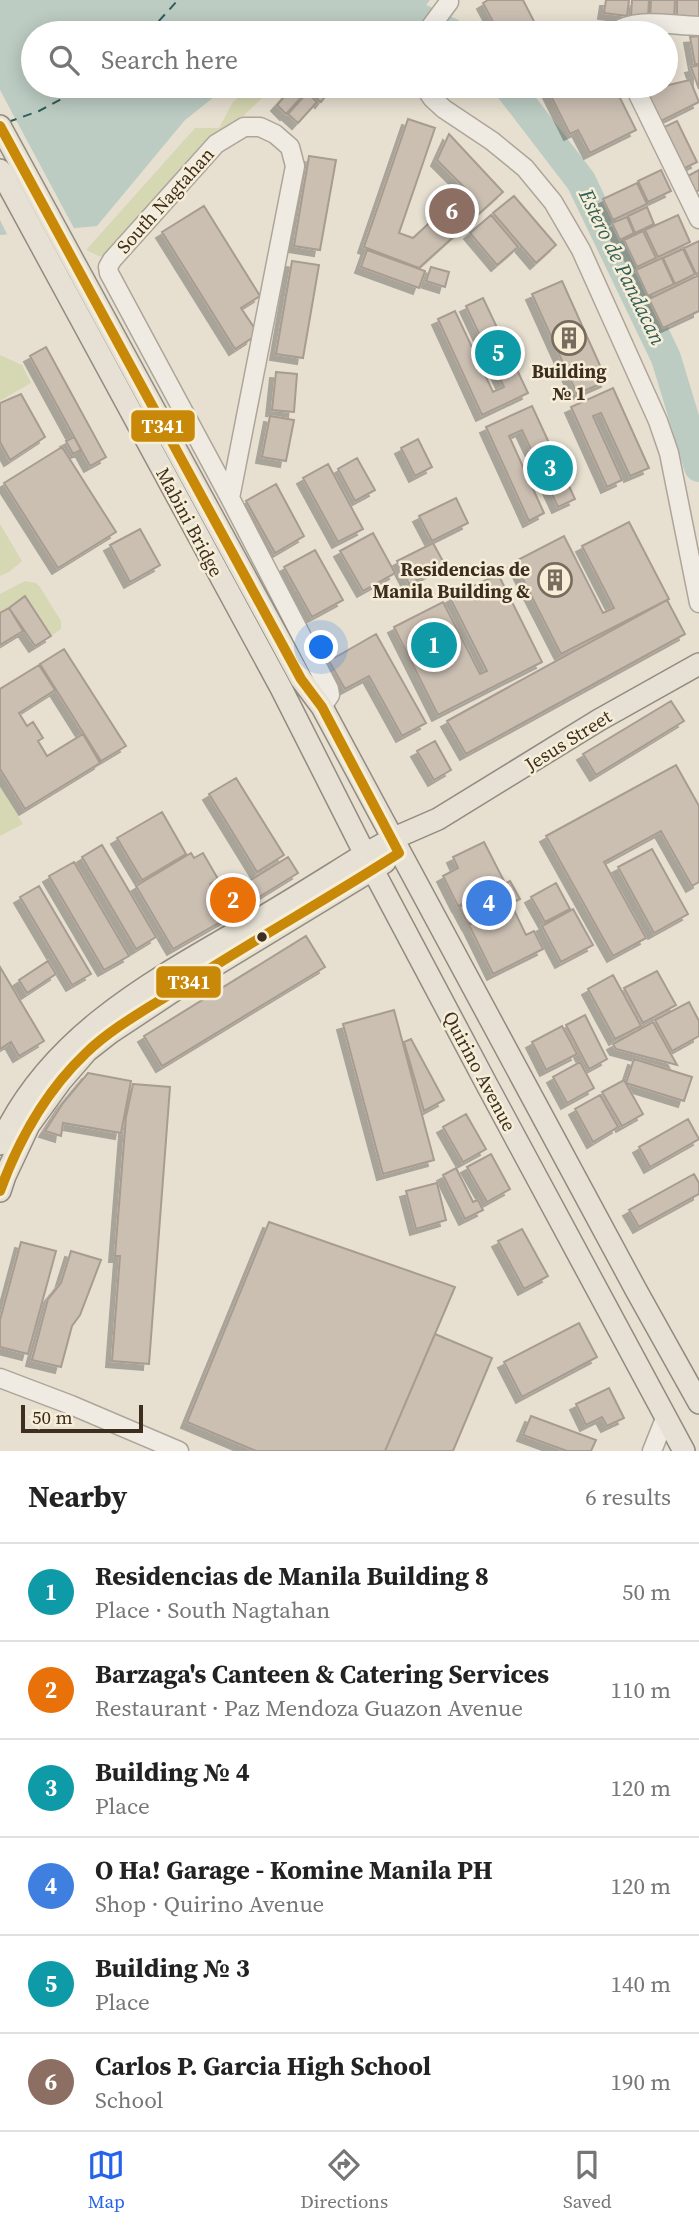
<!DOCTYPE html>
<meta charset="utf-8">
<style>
body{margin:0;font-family:"Source Serif 4",serif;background:#f2f2f2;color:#222}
.scale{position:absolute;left:21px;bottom:18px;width:122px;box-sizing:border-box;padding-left:7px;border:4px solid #3d2e20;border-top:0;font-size:19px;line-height:24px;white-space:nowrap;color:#3d2e20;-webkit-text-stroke:5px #f7eed8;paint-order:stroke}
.you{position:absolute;left:322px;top:648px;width:24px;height:24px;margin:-18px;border:5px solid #fff;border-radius:50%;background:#1a73e8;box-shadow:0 0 0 10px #1a73e833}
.badge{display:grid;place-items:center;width:46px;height:46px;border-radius:50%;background:#2563eb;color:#fff;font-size:23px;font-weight:700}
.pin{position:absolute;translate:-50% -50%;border:4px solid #fff;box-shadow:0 2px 7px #0006}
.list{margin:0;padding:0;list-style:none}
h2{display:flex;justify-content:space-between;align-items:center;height:91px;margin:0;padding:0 28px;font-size:30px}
h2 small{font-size:23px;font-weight:400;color:#767676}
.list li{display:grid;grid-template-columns:46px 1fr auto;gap:21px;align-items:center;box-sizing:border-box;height:98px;padding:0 28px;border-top:2px solid #e0e0e0}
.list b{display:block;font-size:26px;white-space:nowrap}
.list p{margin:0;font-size:23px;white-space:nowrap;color:#767676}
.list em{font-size:23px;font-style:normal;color:#767676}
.icon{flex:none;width:38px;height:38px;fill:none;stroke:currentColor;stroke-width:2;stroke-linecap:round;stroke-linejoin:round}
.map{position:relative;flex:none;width:699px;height:1451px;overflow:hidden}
.search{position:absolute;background:#fff;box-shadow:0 4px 18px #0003;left:21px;right:21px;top:21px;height:77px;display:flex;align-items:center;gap:18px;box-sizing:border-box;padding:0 24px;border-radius:38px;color:#767676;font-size:26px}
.sheet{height:679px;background:#fff}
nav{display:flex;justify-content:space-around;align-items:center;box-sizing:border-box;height:98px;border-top:2px solid #e0e0e0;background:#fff;font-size:19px;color:#767676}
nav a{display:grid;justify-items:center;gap:4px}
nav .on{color:#2563eb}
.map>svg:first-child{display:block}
.green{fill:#d6d7b3}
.water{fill:#bcccc2}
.pier{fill:#e7e0d1}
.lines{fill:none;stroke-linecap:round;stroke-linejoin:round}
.river{stroke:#bcccc2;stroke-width:30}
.ferry{stroke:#2f5d5a;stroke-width:2;stroke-dasharray:9 7;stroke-linecap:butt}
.building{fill:#cbbfb2;stroke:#a89c90;stroke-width:2;filter:url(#shadow)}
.minor-casing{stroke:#ada599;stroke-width:21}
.major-casing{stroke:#928b80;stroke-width:24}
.minor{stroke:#efebe3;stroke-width:18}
.major{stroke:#e6e1d4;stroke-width:21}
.bus-1-casing{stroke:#f7eed8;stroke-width:16}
.bus-1{stroke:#c88808;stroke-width:10}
.bus-dot{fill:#3d2e20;stroke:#f7eed8;stroke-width:2.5}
.labels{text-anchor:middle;stroke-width:5;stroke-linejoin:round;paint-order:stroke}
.street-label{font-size:19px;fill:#3d2e20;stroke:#f7eed8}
.poi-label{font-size:19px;font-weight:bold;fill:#3d2e20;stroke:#f7eed8}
.water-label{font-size:21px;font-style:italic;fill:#2f5d5a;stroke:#f7eed8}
.line-badge{stroke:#f7eed8;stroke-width:2.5}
.badge-label{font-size:19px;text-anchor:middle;font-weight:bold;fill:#fff}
</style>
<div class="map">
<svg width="699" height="1451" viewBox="0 0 699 1451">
<defs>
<filter id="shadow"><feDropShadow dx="-6" dy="6" stdDeviation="0" flood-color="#0004"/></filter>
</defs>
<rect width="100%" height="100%" fill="#e7e0d1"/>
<path class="green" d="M 250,86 L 275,86 L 240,119 L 219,133 L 101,257 L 86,250 L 195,128 L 219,128 L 233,102 Z
M 0,355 L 22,365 L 31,383 L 0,401 Z
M 0,524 L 22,561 L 9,572 L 0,576 Z
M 25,581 L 36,583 L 40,587 L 61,621 L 61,629 L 51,636 L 25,597 L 0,613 L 0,594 Z
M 0,786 L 23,824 L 0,836 Z"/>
<path class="water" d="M 0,0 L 430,0 L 405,33 L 342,33 L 304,26 L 294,33 L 33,33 L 33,86 L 228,86 L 185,120 L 97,226 L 0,235 Z"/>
<path class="pier" d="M 0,90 L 76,232 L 9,238 L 0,220 Z"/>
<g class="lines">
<path class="river" d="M 390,0 L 417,17 L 451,33
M 508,86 L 581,181 L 666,358 L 699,467"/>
<path class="ferry" d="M 148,33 L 178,0
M 8,122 L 39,111 L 86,86"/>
</g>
<path class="building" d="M 488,0 L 523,0 L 540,33 L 499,33 L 483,3 Z
M 606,0 L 629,0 L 627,16 L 604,13 Z
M 632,0 L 649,0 L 648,18 L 631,17 Z
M 651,0 L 675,0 L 674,20 L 650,19 Z
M 677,0 L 699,0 L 699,22 L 677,19 Z
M 699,36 L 699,64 L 695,64 L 690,37 Z
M 699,65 L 699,89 L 691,67 Z
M 690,80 L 699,102 L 655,124 L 639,92 Z
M 294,86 L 297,86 L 305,93 L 286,114 L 277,105 Z
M 301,86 L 325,86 L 330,90 L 321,102 Z
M 546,86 L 614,86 L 636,130 L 590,153 L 578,130 L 570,134 Z
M 307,93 L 317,102 L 298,123 L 288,114 Z
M 408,119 L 435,128 L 399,233 L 413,238 L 466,189 L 437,160 L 449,134 L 503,192 L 419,268 L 364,247 Z
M 677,121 L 697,162 L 679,171 L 658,130 Z
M 309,156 L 336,160 L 320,250 L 294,246 Z
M 661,170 L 671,191 L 648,202 L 638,181 Z
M 699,170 L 699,190 L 694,193 L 686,177 Z
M 637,183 L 647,204 L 613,220 L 603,199 Z
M 514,196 L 556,245 L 536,263 L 493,213 Z
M 204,206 L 260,296 L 241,308 L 255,329 L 252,338 L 235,349 L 162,232 Z
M 647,207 L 654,224 L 635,233 L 628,216 Z
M 491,215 L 518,247 L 497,265 L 470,233 Z
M 678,215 L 690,242 L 658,257 L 645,230 Z
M 627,217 L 634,233 L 620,240 L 612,223 Z
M 643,231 L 656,258 L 637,267 L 624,240 Z
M 699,241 L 699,273 L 696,274 L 684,248 Z
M 683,249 L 695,274 L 675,284 L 663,258 Z
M 367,250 L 425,271 L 419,288 L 361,267 Z
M 662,258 L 674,284 L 648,296 L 636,270 Z
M 292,261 L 319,265 L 303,358 L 276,354 Z
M 431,267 L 449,272 L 445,287 L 426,281 Z
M 699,275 L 699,311 L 663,328 L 649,299 Z
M 562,281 L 607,381 L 577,394 L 532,294 Z
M 483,298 L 528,393 L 482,415 L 438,319 L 455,311 L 493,392 L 504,387 L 466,306 Z
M 46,347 L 106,457 L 90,466 L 30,356 Z
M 276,372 L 297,374 L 294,412 L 272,410 Z
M 613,388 L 649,468 L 630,476 L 601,413 L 593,416 L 622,480 L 607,487 L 571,407 Z
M 21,394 L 45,437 L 10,460 L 0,442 L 0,403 Z
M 532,406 L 575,499 L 558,507 L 522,430 L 509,436 L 544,513 L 529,521 L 486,427 Z
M 270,416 L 294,420 L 286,461 L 262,457 Z
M 74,437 L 81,450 L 73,454 L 66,441 Z
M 418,439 L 432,467 L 415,476 L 401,448 Z
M 62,447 L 116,532 L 58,568 L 4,483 Z
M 357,458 L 375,490 L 355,501 L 338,469 Z
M 328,464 L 363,529 L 338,542 L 303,478 Z
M 276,484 L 304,536 L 275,553 L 246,501 Z
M 456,498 L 468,523 L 432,541 L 419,516 Z
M 629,522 L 669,599 L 561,654 L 514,562 L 564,536 L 603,613 L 614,608 L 582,546 Z
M 140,529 L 160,565 L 130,582 L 110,545 Z
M 373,533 L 395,573 L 363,591 L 340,551 Z
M 433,543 L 445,565 L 409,584 L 397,561 Z
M 315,550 L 343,600 L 312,617 L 284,567 Z
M 498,574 L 542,662 L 438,715 L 394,627 L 443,602 L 480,674 L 487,671 L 450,598 Z
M 25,596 L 51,636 L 35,646 L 9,608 Z
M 667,600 L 685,634 L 466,754 L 447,721 Z
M 9,608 L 23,631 L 0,645 L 0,613 Z
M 376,634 L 426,723 L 402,736 L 369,676 L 345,689 L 329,661 Z
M 64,649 L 126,746 L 101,761 L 40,664 Z
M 39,665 L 55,690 L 19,713 L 27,726 L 33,722 L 43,738 L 38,741 L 47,756 L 83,734 L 100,763 L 25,809 L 0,769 L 0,689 Z
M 671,701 L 684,721 L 596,775 L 583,754 Z
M 435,741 L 451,770 L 434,780 L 417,751 Z
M 676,765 L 699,806 L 699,882 L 692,886 L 661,831 L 604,862 L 646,938 L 613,956 L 546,836 Z
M 236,778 L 284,855 L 257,872 L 209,794 Z
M 162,812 L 186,854 L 142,880 L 117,838 Z
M 484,842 L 505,883 L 458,906 L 443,876 L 458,868 L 453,857 Z
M 102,845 L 156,937 L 136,949 L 82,857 Z
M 652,849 L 688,914 L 654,933 L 618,867 Z
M 191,853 L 194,858 L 203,853 L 218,879 L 210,884 L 229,917 L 173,949 L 136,886 Z
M 288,857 L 298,873 L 230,915 L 220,899 Z
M 74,862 L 129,956 L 104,970 L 49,876 Z
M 510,881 L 520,899 L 468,924 L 459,907 Z
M 556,883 L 570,909 L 545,922 L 531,897 Z
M 39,886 L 91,974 L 72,985 L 20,897 Z
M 511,904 L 526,935 L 534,931 L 543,949 L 493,974 L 469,925 Z
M 573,909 L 593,945 L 561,962 L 542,926 Z
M 306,936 L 325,967 L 162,1066 L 144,1036 Z
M 48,961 L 56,974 L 27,993 L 19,980 Z
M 0,967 L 44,1041 L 19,1056 L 11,1042 L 0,1049 Z
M 657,971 L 676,1005 L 643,1023 L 624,988 Z
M 613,975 L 641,1026 L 615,1039 L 588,989 Z
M 689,1002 L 699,1021 L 699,1036 L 672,1051 L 655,1020 Z
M 394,1010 L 434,1160 L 383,1174 L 343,1024 Z
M 585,1015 L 607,1059 L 589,1069 L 566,1025 Z
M 653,1022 L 677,1065 L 616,1049 L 613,1044 Z
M 562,1026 L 577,1054 L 546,1070 L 532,1042 Z
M 411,1039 L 444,1100 L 424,1111 L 404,1042 Z
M 634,1059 L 692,1077 L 684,1101 L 626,1083 Z
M 580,1062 L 594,1088 L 567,1103 L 553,1077 Z
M 88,1073 L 131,1081 L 121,1133 L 63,1123 L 61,1136 L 45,1131 L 63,1103 Z
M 624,1080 L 643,1114 L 622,1126 L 602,1092 Z
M 133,1084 L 170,1087 L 149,1364 L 112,1361 L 120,1256 L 115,1256 L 126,1117 Z
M 600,1095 L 618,1127 L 593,1142 L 575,1109 Z
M 466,1114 L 486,1149 L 463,1162 L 443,1127 Z
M 688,1119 L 699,1139 L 650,1167 L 639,1147 Z
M 491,1154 L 510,1189 L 487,1202 L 467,1167 Z
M 456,1168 L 473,1202 L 478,1200 L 483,1210 L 465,1219 L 443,1175 Z
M 694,1174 L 699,1183 L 699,1194 L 639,1227 L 629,1210 Z
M 437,1183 L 446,1220 L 416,1229 L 406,1191 Z
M 269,1222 L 455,1287 L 385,1451 L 256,1451 L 187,1422 Z
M 522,1229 L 548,1276 L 524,1289 L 498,1241 Z
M 21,1242 L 56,1251 L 28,1354 L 0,1347 L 0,1320 Z
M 71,1251 L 101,1260 L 80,1315 L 72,1326 L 61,1367 L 32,1360 L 48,1299 L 61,1283 Z
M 579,1323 L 597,1357 L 522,1397 L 504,1362 Z
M 435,1334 L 492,1358 L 453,1451 L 385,1451 Z
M 609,1388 L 624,1418 L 607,1426 L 602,1417 L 586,1425 L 576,1404 Z
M 531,1416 L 596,1440 L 591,1451 L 567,1451 L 523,1435 Z"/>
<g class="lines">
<g class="minor-casing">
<path id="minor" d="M 426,33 L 449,2
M 613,33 C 637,16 671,26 699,26
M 424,86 L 432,98 L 444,109 L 492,141 L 525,168 L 553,202 L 581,250 L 658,421 L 669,453 L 699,603
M 634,86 L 699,219
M 230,498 L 295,166 L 290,147 L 275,134 L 260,127 L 244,127 L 216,144 L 112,260 L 108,267 L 109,273 L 230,498 L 329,689 L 330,695 L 322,707
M 0,1378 L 71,1405 L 179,1451
M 652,1451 L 666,1416"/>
</g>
<g class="major-casing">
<path id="major" d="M 0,126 L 301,679 L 322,707 L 636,1290 L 699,1403
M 0,170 L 281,688 L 373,870 L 487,1085 L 684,1451
M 0,1144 C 48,1037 150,982 247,926 C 287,903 326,878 365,854 L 392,839 L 438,819 L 599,720 L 699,664
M 0,1191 L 5,1176 L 29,1125 L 61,1081 L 87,1051 L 110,1033 L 181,986 L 385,862"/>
</g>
<use href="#minor" class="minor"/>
<use href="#major" class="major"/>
<g class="bus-1-casing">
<path id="bus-1" d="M 0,126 L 301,679 L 322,707 L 399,853 C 326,900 250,942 178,989 C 147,1009 113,1027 86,1053 C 46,1091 19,1139 0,1191"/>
</g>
<use href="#bus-1" class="bus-1"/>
</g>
<defs>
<g id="building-ring" transform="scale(1.75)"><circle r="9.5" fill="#f7eed8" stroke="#786c5e" stroke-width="1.5"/><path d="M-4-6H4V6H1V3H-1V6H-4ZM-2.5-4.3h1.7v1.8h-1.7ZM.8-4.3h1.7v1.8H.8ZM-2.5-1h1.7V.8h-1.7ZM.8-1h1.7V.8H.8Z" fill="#786c5e"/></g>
</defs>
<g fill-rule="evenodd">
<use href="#building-ring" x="569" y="338"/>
<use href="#building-ring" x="555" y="580"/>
</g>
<circle class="bus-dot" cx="262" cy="937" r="6"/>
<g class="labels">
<g class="street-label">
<text transform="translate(165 200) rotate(-48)" y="7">South Nagtahan</text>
<text transform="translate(190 522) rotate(62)" y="7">Mabini Bridge</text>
<text transform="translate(568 740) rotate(-32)" y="7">Jesus Street</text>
<text transform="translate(480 1071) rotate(62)" y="7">Quirino Avenue</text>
</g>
<g class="poi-label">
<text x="569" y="378">Building<tspan x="569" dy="22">№ 1</tspan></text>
<text x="530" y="576" text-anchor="end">Residencias de<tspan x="530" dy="22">Manila Building &amp;</tspan></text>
</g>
<g class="water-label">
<text transform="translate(622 267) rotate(64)" y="7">Estero de Pandacan</text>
</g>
</g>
<g class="line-badge">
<rect x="130" y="409" width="66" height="34" rx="7" fill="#c88808"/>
<rect x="155" y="965" width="67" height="34" rx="7" fill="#c88808"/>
</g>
<g class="badge-label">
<text x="163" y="433">T341</text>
<text x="189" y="989">T341</text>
</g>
</svg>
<div class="scale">50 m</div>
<div class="you"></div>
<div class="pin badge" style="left:434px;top:645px;background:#0f9aa8">1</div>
<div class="pin badge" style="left:233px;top:900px;background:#e8710a">2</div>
<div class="pin badge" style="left:550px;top:468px;background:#0f9aa8">3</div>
<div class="pin badge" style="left:489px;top:903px;background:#3f7fe0">4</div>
<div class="pin badge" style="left:498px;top:353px;background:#0f9aa8">5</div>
<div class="pin badge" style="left:452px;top:211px;background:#8d6e63">6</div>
<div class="search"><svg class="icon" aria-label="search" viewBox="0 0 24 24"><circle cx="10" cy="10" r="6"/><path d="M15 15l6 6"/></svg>Search here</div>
</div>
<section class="sheet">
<h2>Nearby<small>6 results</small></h2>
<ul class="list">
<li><span class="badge" style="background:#0f9aa8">1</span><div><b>Residencias de Manila Building 8</b><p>Place · South Nagtahan</p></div><em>50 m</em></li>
<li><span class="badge" style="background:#e8710a">2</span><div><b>Barzaga's Canteen &amp; Catering Services</b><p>Restaurant · Paz Mendoza Guazon Avenue</p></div><em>110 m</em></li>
<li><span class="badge" style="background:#0f9aa8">3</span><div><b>Building № 4</b><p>Place</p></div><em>120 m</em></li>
<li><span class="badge" style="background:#3f7fe0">4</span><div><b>O Ha! Garage - Komine Manila PH</b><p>Shop · Quirino Avenue</p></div><em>120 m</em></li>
<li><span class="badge" style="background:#0f9aa8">5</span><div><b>Building № 3</b><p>Place</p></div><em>140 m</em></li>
<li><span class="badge" style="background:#8d6e63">6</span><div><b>Carlos P. Garcia High School</b><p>School</p></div><em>190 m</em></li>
</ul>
</section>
<nav>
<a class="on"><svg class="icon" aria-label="map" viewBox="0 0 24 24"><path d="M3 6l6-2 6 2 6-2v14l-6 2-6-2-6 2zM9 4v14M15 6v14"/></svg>Map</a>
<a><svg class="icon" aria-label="directions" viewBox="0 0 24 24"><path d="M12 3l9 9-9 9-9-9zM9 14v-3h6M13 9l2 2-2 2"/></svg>Directions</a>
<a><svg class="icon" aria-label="saved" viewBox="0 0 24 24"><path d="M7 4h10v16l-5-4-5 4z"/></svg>Saved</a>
</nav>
